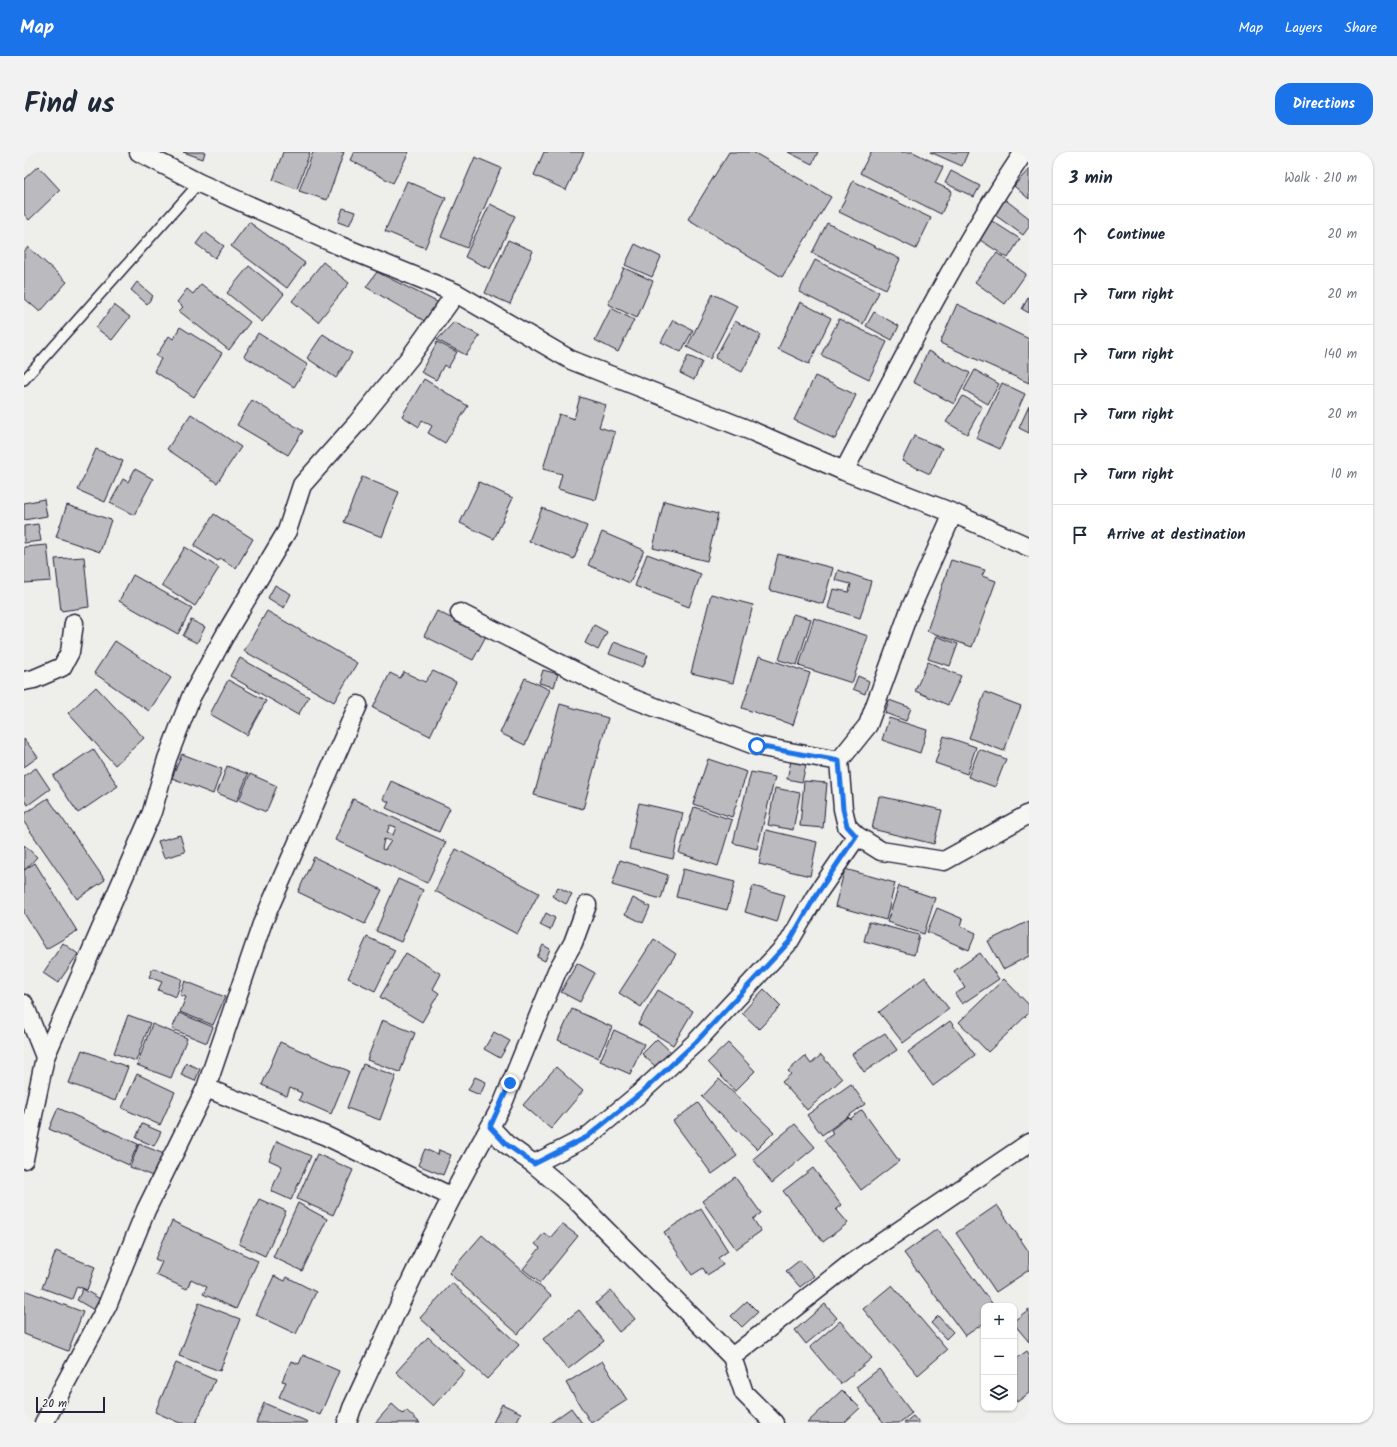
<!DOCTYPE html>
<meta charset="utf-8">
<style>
body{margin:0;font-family:Kalam,sans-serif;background:#f2f2f3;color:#1f2937}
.controls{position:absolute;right:12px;bottom:12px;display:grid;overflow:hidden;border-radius:8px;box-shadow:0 1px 3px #0004}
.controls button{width:36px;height:36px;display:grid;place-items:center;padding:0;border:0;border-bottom:1px solid #e0e1e3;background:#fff;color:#1f2937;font:20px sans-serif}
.scale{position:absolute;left:12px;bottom:10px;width:69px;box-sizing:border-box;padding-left:4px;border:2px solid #22223b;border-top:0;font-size:11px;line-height:14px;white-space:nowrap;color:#22223b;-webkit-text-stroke:3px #f6f6f2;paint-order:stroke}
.stop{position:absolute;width:12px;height:12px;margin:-9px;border:3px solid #1a73e8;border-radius:50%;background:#fff}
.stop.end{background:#1a73e8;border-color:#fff;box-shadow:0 1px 4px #0008}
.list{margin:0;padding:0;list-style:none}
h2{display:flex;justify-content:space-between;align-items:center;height:52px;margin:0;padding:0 16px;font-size:17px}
h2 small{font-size:13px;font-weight:400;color:#747a83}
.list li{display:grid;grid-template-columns:26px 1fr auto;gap:12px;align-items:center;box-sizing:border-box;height:60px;padding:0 16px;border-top:1px solid #e0e1e3}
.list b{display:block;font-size:15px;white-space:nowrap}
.list em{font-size:13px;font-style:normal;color:#747a83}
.icon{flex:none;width:22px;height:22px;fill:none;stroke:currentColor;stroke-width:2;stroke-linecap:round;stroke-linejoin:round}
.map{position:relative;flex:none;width:1005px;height:1271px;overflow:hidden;border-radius:16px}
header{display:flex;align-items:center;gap:24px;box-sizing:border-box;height:56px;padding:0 20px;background:#1a73e8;color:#fff}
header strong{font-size:19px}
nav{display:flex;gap:22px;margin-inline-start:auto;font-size:14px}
.intro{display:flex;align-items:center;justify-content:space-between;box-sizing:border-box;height:96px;padding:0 24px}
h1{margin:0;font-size:28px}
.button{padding:10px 18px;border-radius:16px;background:#1a73e8;color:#fff;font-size:14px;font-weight:700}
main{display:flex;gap:24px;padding:0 24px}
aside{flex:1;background:#fff;border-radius:16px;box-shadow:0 1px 3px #0004}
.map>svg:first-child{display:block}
.building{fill:#bbbbbf;stroke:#22223b;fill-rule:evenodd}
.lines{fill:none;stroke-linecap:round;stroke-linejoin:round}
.lane-casing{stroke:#22223b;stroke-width:12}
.street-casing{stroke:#22223b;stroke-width:21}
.lane{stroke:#f6f6f2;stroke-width:9}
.street{stroke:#f6f6f2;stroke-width:18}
.route{stroke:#1a73e8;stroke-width:5}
</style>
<header>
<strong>Map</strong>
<nav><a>Map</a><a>Layers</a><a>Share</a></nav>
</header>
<div class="intro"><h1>Find us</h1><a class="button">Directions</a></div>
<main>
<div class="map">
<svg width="1005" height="1271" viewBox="0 0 1005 1271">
<rect width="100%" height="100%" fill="#eeeeeb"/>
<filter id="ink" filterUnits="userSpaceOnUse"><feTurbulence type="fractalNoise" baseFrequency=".025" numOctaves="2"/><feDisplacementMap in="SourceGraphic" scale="8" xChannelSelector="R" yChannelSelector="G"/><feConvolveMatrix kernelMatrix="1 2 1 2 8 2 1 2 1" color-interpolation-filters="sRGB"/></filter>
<g filter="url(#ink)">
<path class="building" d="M 159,0 L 181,0 L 179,7 Z
M 259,0 L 286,0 L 273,37 L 249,28 Z
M 289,0 L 320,0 L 303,48 L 275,39 Z
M 330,0 L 385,0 L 369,31 L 326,8 Z
M 520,0 L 560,0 L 542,38 L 510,23 Z
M 705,0 L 729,0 L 807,45 L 758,125 L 664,67 Z
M 764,0 L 794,0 L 788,12 Z
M 847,0 L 889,0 L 919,15 L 911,31 L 928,39 L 917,62 L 836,21 Z
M 906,0 L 944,0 L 938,14 Z
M 451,5 L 477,16 L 443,96 L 417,85 Z
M 14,14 L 36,38 L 5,68 L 0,62 L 0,27 Z
M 1005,17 L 1005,47 L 990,34 Z
M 927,19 L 956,34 L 950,45 L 921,31 Z
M 383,29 L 422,46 L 401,96 L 361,79 Z
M 829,29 L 907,66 L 892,97 L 815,60 Z
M 979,46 L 1005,66 L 1005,75 L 999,83 L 968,61 Z
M 466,52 L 491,64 L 466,117 L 441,105 Z
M 319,56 L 331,60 L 325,74 L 314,70 Z
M 968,69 L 996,87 L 984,106 L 956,88 Z
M 225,70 L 281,111 L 263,136 L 207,94 Z
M 803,71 L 876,107 L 862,137 L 788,101 Z
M 181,80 L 200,94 L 191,106 L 172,92 Z
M 484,88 L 509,99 L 486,152 L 461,141 Z
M 611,92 L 637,105 L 628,125 L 601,113 Z
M 4,95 L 43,130 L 16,160 L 0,146 L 0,100 Z
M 973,101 L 1002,122 L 981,152 L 951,130 Z
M 791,108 L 855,140 L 839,172 L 775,140 Z
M 299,110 L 325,131 L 294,170 L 268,149 Z
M 225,114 L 260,142 L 238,170 L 203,141 Z
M 600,116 L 629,129 L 613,166 L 584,152 Z
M 353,120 L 415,151 L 404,171 L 342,135 Z
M 113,130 L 129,144 L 123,152 L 107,138 Z
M 177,132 L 226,170 L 205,198 L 155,159 L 159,155 L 153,150 L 163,137 L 169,142 Z
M 689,142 L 713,154 L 686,207 L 663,195 Z
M 1005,144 L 1005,161 L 998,157 Z
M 776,150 L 807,166 L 785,212 L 754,197 Z
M 933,152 L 1005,187 L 1005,231 L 916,191 Z
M 90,153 L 106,165 L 88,188 L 72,176 Z
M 587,156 L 610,168 L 594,200 L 571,188 Z
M 850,160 L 875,174 L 868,188 L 842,174 Z
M 815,167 L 863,190 L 845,227 L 797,203 Z
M 649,168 L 669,178 L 657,200 L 637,190 Z
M 711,169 L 737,183 L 718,220 L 691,206 Z
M 430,170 L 456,184 L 442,203 L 413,188 Z
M 156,175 L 198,201 L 170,245 L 130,219 L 137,207 L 132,204 L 145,184 L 149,187 Z
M 234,181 L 284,213 L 270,235 L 220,204 Z
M 299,182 L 328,201 L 312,226 L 283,206 Z
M 413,190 L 433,200 L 424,216 L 420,213 L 412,228 L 397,220 Z
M 904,199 L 946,221 L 930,252 L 889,230 Z
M 664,204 L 678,210 L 670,228 L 656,221 Z
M 951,218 L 975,232 L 964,252 L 940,238 Z
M 791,224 L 832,243 L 811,287 L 770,268 Z
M 400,227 L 444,254 L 421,291 L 404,281 L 408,274 L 398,268 L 395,275 L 378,264 Z
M 978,231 L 1001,242 L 976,297 L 952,286 Z
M 939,244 L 958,255 L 943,282 L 922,270 Z
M 556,245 L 582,253 L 575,275 L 591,280 L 572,348 L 534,337 L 538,322 L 519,317 L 535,262 L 550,267 Z
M 228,248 L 279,279 L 264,303 L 213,273 Z
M 1005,254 L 1005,281 L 995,276 Z
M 167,262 L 217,295 L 193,331 L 143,297 Z
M 890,284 L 918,296 L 906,322 L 878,309 Z
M 72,297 L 99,309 L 81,350 L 54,338 Z
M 111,317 L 129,327 L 110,363 L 86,351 L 99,327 L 104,330 Z
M 338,325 L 375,340 L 358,385 L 320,370 Z
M 455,330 L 489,346 L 470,387 L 436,371 Z
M 20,347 L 23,364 L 0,368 L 0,351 Z
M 640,349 L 694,362 L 683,409 L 629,396 Z
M 43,353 L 87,368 L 76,400 L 32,385 Z
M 518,356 L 563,374 L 550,407 L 505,389 Z
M 190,362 L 229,387 L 212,416 L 196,406 L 194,409 L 170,394 Z
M 14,372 L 17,389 L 0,391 L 0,374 Z
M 578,380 L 620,398 L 606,431 L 564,413 Z
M 23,393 L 27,429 L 0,431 L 0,395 Z
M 161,395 L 195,416 L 171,454 L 138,433 Z
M 623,402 L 677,422 L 665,455 L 611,434 Z
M 754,402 L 809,416 L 799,452 L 745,438 Z
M 60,405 L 65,455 L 37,459 L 31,407 Z
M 927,408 L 961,418 L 958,424 L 972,429 L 948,495 L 903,479 Z
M 814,418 L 847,429 L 836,466 L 804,456 L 809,437 L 825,440 L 827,432 L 811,428 Z
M 109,423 L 168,456 L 154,482 L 95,449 Z
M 251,433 L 267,442 L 260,456 L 244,446 Z
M 687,442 L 729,453 L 709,531 L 667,521 Z
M 243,459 L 333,511 L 310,550 L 220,499 Z
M 413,459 L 462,484 L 449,508 L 400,484 Z
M 769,462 L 787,467 L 773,513 L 755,508 Z
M 790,466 L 844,484 L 828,531 L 775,514 Z
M 167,468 L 181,475 L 173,491 L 159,484 Z
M 570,473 L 583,480 L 574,498 L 561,491 Z
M 912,484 L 934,492 L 926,514 L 904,507 Z
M 91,489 L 147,526 L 125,559 L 70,521 Z
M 590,490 L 624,503 L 619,515 L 585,502 Z
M 735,504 L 786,521 L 769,573 L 718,556 Z
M 216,506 L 285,545 L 274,563 L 206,524 Z
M 904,510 L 937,524 L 924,553 L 891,539 Z
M 519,518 L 534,522 L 530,535 L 515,531 Z
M 409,519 L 432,530 L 406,584 L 349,556 L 366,521 L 376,526 L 380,520 L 401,530 Z
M 834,524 L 845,529 L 841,542 L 829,537 Z
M 501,526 L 526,538 L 501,593 L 476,581 Z
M 204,528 L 242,549 L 223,583 L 186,562 Z
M 72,535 L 120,586 L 91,613 L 44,561 Z
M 961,540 L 997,554 L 980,599 L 945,586 Z
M 865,548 L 887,556 L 882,569 L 861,561 Z
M 536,552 L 584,566 L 559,657 L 510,643 Z
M 865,566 L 903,578 L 896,601 L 858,588 Z
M 920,584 L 952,595 L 943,622 L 911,611 Z
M 0,587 L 14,605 L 0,615 Z
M 69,597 L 94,634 L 54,661 L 29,624 Z
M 955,597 L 982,607 L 971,635 L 944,625 Z
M 158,602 L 198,617 L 189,642 L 148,626 Z
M 684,607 L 723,620 L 708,665 L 669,652 Z
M 767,609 L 782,613 L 778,630 L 763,627 Z
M 203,614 L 224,622 L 213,649 L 193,641 Z
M 12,616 L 26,637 L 4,653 L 0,648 L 0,624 Z
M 727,620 L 751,625 L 733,697 L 709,691 Z
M 226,622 L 253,634 L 242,660 L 215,648 Z
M 367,629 L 426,656 L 415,680 L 362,656 L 365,650 L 359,647 Z
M 780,629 L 803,631 L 799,676 L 776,674 Z
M 751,636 L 776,641 L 769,678 L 744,673 Z
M 855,644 L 918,658 L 910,692 L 848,677 Z
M 24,646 L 81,728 L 53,747 L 0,670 L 0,662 Z
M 329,647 L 422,690 L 403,731 L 311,688 ZM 366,673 L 372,675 L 369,683 L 363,680 ZM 360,687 L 367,689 L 361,698 L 358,697 Z
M 615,651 L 659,661 L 649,707 L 605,697 Z
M 670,655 L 708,668 L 694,714 L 655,701 Z
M 742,678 L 793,690 L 786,724 L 735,712 Z
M 156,683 L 161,700 L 140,706 L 134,689 Z
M 0,693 L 13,705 L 1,718 L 0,717 Z
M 432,697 L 515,741 L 493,782 L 411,739 Z
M 290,705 L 358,738 L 341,772 L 274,740 Z
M 596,708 L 644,723 L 637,747 L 588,733 Z
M 11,711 L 53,779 L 22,797 L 0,761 L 0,718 Z
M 659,717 L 711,730 L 703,758 L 652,745 Z
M 821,717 L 871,731 L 862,768 L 811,754 Z
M 374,727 L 399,738 L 377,790 L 352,779 Z
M 729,734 L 761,743 L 753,770 L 721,760 Z
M 875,734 L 911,746 L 900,782 L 863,770 Z
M 534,735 L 548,742 L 542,752 L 528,744 Z
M 609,746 L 626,755 L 619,771 L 601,762 Z
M 913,756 L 939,767 L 937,774 L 952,781 L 945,798 L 903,780 Z
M 522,761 L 531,766 L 526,778 L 516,773 Z
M 1005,769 L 1005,804 L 979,817 L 964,789 Z
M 845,770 L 895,783 L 890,803 L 840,789 Z
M 343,785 L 371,798 L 351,839 L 324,826 Z
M 630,787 L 652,802 L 617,855 L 595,841 Z
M 39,791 L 54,802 L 34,831 L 19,821 Z
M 519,793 L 526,797 L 521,809 L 513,805 Z
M 382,801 L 417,822 L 409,837 L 415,841 L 398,870 L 356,845 Z
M 956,801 L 975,827 L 938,852 L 931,842 L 941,836 L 930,819 Z
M 553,811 L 571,821 L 556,850 L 537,840 Z
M 129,816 L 158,827 L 152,845 L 134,838 L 138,830 L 125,825 Z
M 901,825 L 925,857 L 879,891 L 855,860 Z
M 980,827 L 1005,853 L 1005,861 L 964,900 L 935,870 Z
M 161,829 L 201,845 L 189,873 L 156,860 L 162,845 L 156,843 Z
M 740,837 L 757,854 L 735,877 L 718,861 Z
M 634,838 L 669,859 L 649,893 L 614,872 Z
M 548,857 L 588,875 L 574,906 L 534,888 Z
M 155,861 L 189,875 L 183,891 L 148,877 Z
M 104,863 L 126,871 L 112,909 L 90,901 Z
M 358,868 L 391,881 L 376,920 L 343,908 Z
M 926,869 L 951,903 L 909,934 L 884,900 Z
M 128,872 L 163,886 L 147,926 L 113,913 Z
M 590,878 L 620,892 L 606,922 L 576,909 Z
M 470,880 L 486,889 L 476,906 L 460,897 Z
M 861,881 L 873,898 L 840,920 L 828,902 Z
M 633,887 L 647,900 L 632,915 L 618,902 Z
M 256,890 L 325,919 L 307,962 L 275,948 L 278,941 L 266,936 L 263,944 L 238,933 Z
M 704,891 L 731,919 L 711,939 L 684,910 Z
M 58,898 L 104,915 L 91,949 L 45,931 Z
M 797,903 L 818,927 L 783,958 L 758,930 L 767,922 L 764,919 L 781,904 L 787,912 Z
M 162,911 L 176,917 L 171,929 L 157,923 Z
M 339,912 L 372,924 L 356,968 L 323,956 Z
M 532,915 L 559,939 L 527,977 L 499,953 Z
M 113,922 L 151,940 L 136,973 L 98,956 Z
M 451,925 L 462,930 L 456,943 L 444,938 Z
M 695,927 L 750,980 L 733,997 L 678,945 Z
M 827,932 L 841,952 L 798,983 L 783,963 Z
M 674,951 L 713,1004 L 688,1022 L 649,969 Z
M 34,956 L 114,992 L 105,1013 L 25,977 Z
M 838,958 L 875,1009 L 837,1038 L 800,988 L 809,982 L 807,978 L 824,965 L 826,967 Z
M 118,972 L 137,980 L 130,994 L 112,986 Z
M 771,972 L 791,995 L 748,1031 L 729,1007 Z
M 253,989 L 287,1004 L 267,1048 L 247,1039 L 258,1014 L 245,1008 Z
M 115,992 L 140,1002 L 131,1025 L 106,1015 Z
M 401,997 L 414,1003 L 415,998 L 427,1003 L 419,1023 L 394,1013 Z
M 293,1002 L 329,1018 L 309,1063 L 273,1047 Z
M 789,1016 L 817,1053 L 812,1057 L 824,1071 L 799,1090 L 759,1039 Z
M 711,1025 L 737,1061 L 729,1067 L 737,1079 L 712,1097 L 678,1049 Z
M 235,1047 L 262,1059 L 241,1104 L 215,1092 Z
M 274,1051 L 303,1067 L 278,1119 L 249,1105 Z
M 973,1053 L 1005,1100 L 1005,1118 L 972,1140 L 932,1081 Z
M 677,1056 L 704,1099 L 694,1106 L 699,1113 L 683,1123 L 679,1116 L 668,1123 L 640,1080 Z
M 148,1069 L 234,1109 L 212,1157 L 179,1142 L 183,1135 L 167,1127 L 163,1137 L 132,1123 L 138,1110 L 131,1107 Z
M 538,1072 L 554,1084 L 516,1131 L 499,1117 L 516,1096 L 511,1092 L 520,1081 L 526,1086 Z
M 913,1077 L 970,1154 L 960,1154 L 960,1171 L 941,1184 L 880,1101 Z
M 458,1083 L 527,1144 L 494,1182 L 425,1121 Z
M 32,1099 L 71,1115 L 63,1138 L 53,1134 L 48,1147 L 18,1136 Z
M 776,1108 L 790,1124 L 776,1135 L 762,1119 Z
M 250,1124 L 261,1129 L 263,1125 L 292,1140 L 272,1182 L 232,1163 Z
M 428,1131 L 495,1193 L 463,1227 L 396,1166 Z
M 868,1133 L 923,1198 L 894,1223 L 839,1157 Z
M 59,1137 L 76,1147 L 70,1158 L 53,1148 Z
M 0,1138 L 59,1160 L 44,1199 L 0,1182 Z
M 587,1138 L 611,1167 L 595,1180 L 572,1151 Z
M 723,1149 L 734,1160 L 718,1175 L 707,1164 Z
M 175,1151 L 216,1167 L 196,1219 L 155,1204 Z
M 801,1152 L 813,1166 L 782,1192 L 771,1178 Z
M 1005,1157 L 1005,1190 L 990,1172 L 990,1169 Z
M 555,1158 L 580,1189 L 544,1217 L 519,1187 Z
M 914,1164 L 929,1180 L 922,1187 L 907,1171 Z
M 816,1169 L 848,1206 L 817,1232 L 786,1195 Z
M 404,1185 L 441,1219 L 409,1254 L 372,1220 Z
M 1003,1199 L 1005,1202 L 1005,1241 L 993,1250 L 990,1245 L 990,1208 Z
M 279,1203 L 315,1219 L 296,1263 L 255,1245 L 262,1230 L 258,1229 L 267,1209 L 275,1212 Z
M 578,1209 L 603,1248 L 567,1271 L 542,1231 Z
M 152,1211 L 191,1228 L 172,1271 L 156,1271 L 131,1260 Z
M 855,1217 L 888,1261 L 875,1271 L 860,1271 L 832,1235 Z
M 818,1238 L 836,1256 L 820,1271 L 783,1271 Z
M 240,1251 L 284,1270 L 283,1271 L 232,1271 Z
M 368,1252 L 379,1262 L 382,1258 L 396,1271 L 351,1271 Z
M 478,1252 L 497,1261 L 492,1271 L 469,1271 Z
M 547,1256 L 558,1271 L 526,1271 Z
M 889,1264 L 895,1271 L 880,1271 Z"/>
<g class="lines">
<g class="lane-casing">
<path id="lane" d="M 0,228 L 175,31"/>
</g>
<g class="street-casing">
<path id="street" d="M 115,0 L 175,31 L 314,93 L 432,141 L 547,208 L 730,280 L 820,319 L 929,361 L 1005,395
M 820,319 C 877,211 932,101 1000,0
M 929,361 L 885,460 L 844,573 L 815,609 L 819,657 L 823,674 L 833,684 L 857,699 L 920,709 L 1005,662
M 436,461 L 594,541 L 733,594 L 815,609
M 0,529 L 10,527 L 38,515 L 46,500 L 50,471
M 0,852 L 21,905
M 182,936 L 302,984 L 428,1045
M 466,975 L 479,951 L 533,819 L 549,791 L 563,753
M 0,1007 L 21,905 L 128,660 L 143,607 L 167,545 L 201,483 L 263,379 L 278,333 L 333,271 L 387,204 L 432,141
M 510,1012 L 563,985 L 615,942 L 672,890 L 765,790 L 791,745 L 833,684
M 708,1205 L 826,1112 L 1005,991
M 20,1271 L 83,1154 L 122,1058 L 182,936 L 238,772 L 334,553
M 323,1271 L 328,1256 C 372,1161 414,1065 466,975 L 482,992 L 510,1012 L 548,1044 L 708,1205 L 720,1241 L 750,1271"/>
</g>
<use href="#lane" class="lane"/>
<use href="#street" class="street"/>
</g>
</g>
<g class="lines" filter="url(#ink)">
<path class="route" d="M 486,931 L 466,975 L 482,992 L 510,1012 L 563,985 L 616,942 L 672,890 L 765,790 L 791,745 L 832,684 L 823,674 L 819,657 L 815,609 L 733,594"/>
</g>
</svg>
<div class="controls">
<button>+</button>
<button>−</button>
<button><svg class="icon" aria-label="layers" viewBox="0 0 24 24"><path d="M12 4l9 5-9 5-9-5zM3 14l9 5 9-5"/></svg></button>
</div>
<div class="scale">20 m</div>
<div class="stop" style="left:733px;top:594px"></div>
<div class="stop end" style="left:486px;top:931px"></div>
</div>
<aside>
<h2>3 min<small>Walk · 210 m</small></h2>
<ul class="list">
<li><svg class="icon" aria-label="ahead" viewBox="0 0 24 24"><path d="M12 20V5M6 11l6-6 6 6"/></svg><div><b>Continue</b></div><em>20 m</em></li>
<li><svg class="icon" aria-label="right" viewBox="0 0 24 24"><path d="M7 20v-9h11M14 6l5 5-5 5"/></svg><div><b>Turn right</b></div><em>20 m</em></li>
<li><svg class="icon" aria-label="right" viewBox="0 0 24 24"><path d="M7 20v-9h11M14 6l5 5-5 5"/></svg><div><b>Turn right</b></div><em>140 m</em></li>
<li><svg class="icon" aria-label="right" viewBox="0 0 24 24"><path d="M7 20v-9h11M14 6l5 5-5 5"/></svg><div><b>Turn right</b></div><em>20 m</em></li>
<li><svg class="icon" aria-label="right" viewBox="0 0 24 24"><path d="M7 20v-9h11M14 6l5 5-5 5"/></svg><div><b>Turn right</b></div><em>10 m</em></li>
<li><svg class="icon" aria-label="arrive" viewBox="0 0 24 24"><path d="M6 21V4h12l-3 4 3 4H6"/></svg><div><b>Arrive at destination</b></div></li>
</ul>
</aside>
</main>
